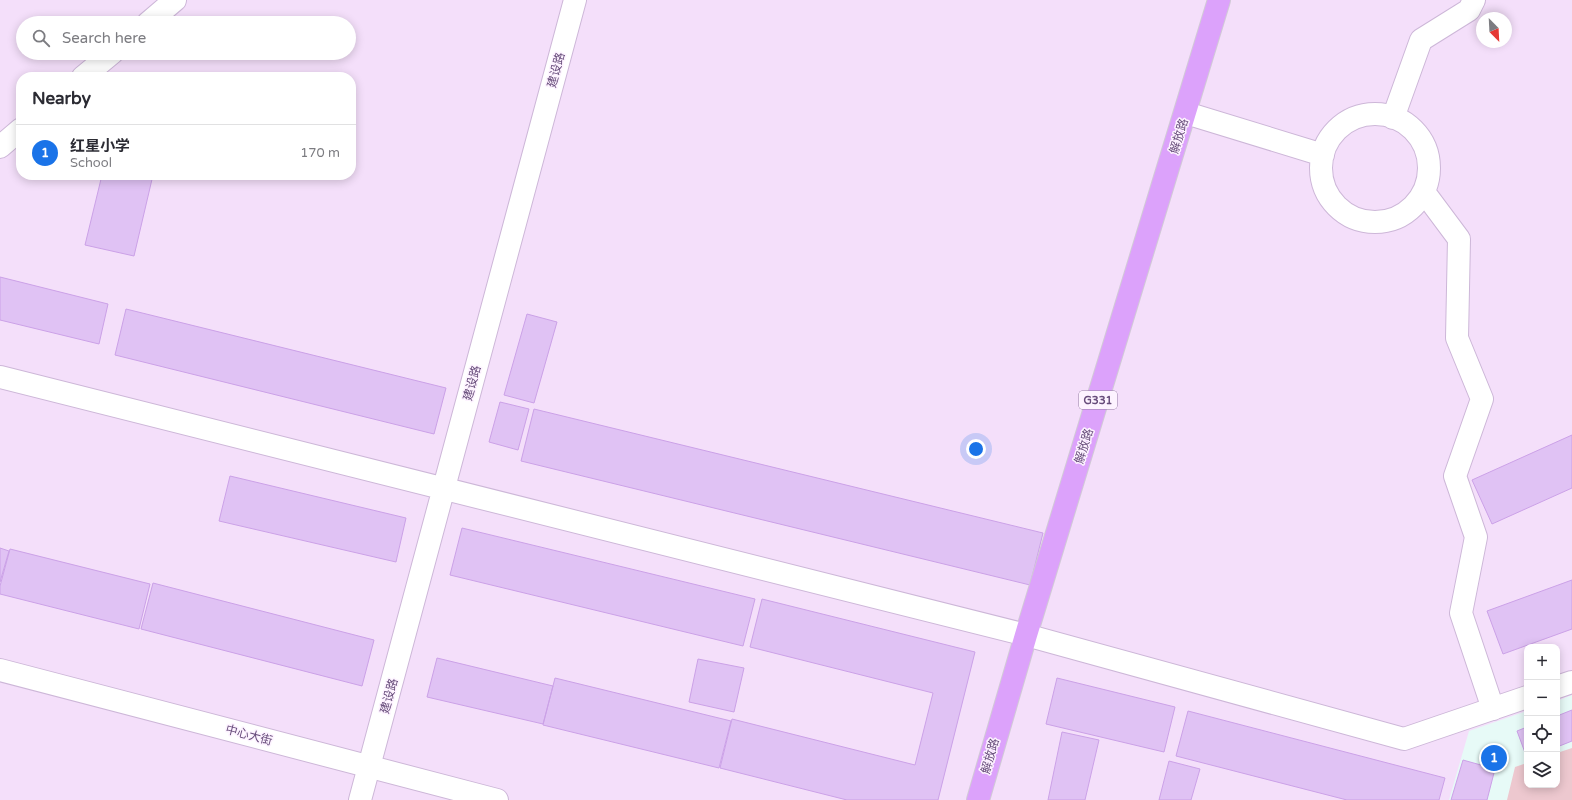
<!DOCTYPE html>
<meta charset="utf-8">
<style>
body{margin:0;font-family:"Varela Round","Noto Sans SC",sans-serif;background:#f2f2f3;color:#2b2b33}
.controls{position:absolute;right:12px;bottom:12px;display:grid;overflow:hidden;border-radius:8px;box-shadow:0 2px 10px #0003}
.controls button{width:36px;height:36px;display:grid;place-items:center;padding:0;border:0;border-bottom:1px solid #e1e1e2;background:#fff;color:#2b2b33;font:20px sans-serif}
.compass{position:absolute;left:1476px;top:12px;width:36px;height:36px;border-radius:50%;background:#fff;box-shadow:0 2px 10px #0003;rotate:156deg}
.you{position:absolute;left:976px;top:449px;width:14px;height:14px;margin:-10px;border:3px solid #fff;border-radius:50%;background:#1a73e8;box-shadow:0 0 0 6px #1a73e833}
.badge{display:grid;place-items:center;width:26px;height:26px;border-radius:50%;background:#1a73e8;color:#fff;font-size:13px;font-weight:700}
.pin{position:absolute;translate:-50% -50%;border:2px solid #fff;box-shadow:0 1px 4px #0006}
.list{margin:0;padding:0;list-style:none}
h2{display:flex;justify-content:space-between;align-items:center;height:52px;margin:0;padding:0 16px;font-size:17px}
h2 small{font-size:13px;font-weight:400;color:#7c7c81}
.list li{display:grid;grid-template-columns:26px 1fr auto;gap:12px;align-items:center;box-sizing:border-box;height:56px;padding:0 16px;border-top:1px solid #e1e1e2}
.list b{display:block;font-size:15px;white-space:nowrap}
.list p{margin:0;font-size:13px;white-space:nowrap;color:#7c7c81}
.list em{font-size:13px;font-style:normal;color:#7c7c81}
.icon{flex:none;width:22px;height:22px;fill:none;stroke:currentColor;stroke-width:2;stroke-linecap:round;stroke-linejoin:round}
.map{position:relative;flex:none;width:1572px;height:800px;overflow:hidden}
.search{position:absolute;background:#fff;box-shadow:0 2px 10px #0003;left:16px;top:16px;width:340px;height:44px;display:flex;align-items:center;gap:10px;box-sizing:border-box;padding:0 14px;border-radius:22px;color:#7c7c81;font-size:15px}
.panel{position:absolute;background:#fff;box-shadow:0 2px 10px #0003;left:16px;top:72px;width:340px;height:108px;border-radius:16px}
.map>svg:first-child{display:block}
.residential{fill:#f4dffa;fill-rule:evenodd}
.education{fill:#e7faf7}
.green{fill:#edc8cf}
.building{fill:#e0c2f4;stroke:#cba1e7}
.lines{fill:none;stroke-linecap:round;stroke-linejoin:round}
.minor-casing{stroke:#cdb7d8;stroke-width:24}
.tertiary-casing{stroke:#cdb7d8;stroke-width:24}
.trunk-casing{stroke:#d1c9d7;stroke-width:24}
.minor{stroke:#fff;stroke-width:22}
.tertiary{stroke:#fff;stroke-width:22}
.trunk{stroke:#dca2fb;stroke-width:22}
.labels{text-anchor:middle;stroke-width:3;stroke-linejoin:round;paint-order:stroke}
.shield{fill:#fdf3ff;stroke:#947ea3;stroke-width:1}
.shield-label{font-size:11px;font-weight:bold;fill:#674c7b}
.street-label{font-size:12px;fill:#674c7b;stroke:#fdf3ff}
</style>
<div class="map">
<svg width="1572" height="800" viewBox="0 0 1572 800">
<rect width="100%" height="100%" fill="#faebfd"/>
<path class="residential" d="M 0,0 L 1572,0 L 1572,800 L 0,800 ZM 1482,18 L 1506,18 L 1506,42 L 1482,42 ZM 23,23 L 349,23 L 349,53 L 23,53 ZM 21,77 L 351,77 L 351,175 L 21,175 ZM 1527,647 L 1557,647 L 1557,785 L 1527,785 Z"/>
<path class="education" d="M 1572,695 L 1572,800 L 1449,800 L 1469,731 L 1527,711 L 1527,785 L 1557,785 L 1557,701 Z"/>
<path class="green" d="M 1572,748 L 1572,800 L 1507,800 L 1515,767 L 1527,763 L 1527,785 L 1557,785 L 1557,753 Z"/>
<path class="building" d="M 102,175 L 153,175 L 134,256 L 85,245 Z
M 0,277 L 108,304 L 99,344 L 0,320 Z
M 126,309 L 446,388 L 434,434 L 115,355 Z
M 527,314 L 557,322 L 534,403 L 504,395 Z
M 500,402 L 529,409 L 518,450 L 489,442 Z
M 534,409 L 1043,533 L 1030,585 L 521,461 Z
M 1572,435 L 1572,488 L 1492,524 L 1472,480 Z
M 230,476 L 406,518 L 396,562 L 219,521 Z
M 462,528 L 755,599 L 743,646 L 450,575 Z
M 0,548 L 9,551 L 0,582 Z
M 10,549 L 150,584 L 139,629 L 0,594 L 0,586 Z
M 1572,580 L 1572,629 L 1503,654 L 1487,611 Z
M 153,583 L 374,640 L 362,686 L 141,629 Z
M 762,599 L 975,652 L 938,800 L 847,800 L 720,768 L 732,719 L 915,765 L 933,693 L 750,647 Z
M 437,658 L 553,686 L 543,724 L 427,697 Z
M 698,659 L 744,668 L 734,712 L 689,702 Z
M 555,678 L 731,721 L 719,768 L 543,725 Z
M 1057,678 L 1175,707 L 1164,752 L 1046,724 Z
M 1572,710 L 1572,741 L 1557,747 L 1557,716 Z
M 1188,711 L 1445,778 L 1439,800 L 1347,800 L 1176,756 Z
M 1527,727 L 1527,758 L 1517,731 Z
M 1062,732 L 1099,740 L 1085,800 L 1048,800 Z
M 1463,760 L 1495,769 L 1487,800 L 1451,800 Z
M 1169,761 L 1200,769 L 1191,800 L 1159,800 Z"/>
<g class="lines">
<g class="minor-casing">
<path id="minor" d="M 148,23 L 175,0
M 83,77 L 112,53
M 1186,113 L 1323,155
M1321 168a54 54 0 1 1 108 0a54 54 0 1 1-108 0Z
M 1393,118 L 1421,40 L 1469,10 L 1474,0
M 0,147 L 21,129
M 1424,192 L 1459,239 L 1457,338 L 1482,399 L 1455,476 L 1476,537 L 1461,613 L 1493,709
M 0,377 L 1026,635 L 1404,739 L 1527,697
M 1557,687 L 1572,682
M 360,800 L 575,0"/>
</g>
<g class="tertiary-casing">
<path id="tertiary" d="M 0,670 L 497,800"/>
</g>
<g class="trunk-casing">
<path id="trunk" d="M 978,800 L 1026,635 L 1219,0"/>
</g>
<use href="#minor" class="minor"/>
<use href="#tertiary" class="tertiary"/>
<use href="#trunk" class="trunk"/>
</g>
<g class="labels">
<rect class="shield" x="1079" y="391" width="38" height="18" rx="3"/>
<g class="shield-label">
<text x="1098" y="404">G331</text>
</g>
<g class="street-label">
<text transform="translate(556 70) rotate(-75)" y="4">建设路</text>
<text transform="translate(1179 136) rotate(-73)" y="4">解放路</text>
<text transform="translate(472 383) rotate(-75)" y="4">建设路</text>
<text transform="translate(1084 446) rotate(-73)" y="4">解放路</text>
<text transform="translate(389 696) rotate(-75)" y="4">建设路</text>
<text transform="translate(249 735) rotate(15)" y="4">中心大街</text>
<text transform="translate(990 756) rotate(-74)" y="4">解放路</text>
</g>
</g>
</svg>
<div class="controls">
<button>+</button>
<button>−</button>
<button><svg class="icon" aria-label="locate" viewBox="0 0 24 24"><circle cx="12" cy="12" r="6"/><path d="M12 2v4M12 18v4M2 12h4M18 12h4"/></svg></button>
<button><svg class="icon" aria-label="layers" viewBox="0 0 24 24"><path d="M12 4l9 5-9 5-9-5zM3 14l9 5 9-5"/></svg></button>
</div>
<svg class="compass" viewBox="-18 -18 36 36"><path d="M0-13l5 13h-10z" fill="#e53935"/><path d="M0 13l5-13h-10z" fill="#7c7c81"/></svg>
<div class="you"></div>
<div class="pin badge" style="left:1494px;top:758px">1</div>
<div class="search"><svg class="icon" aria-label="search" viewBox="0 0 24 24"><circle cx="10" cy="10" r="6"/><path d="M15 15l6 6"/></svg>Search here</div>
<section class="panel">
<h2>Nearby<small></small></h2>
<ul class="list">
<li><span class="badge">1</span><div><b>红星小学</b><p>School</p></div><em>170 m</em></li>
</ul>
</section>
</div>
